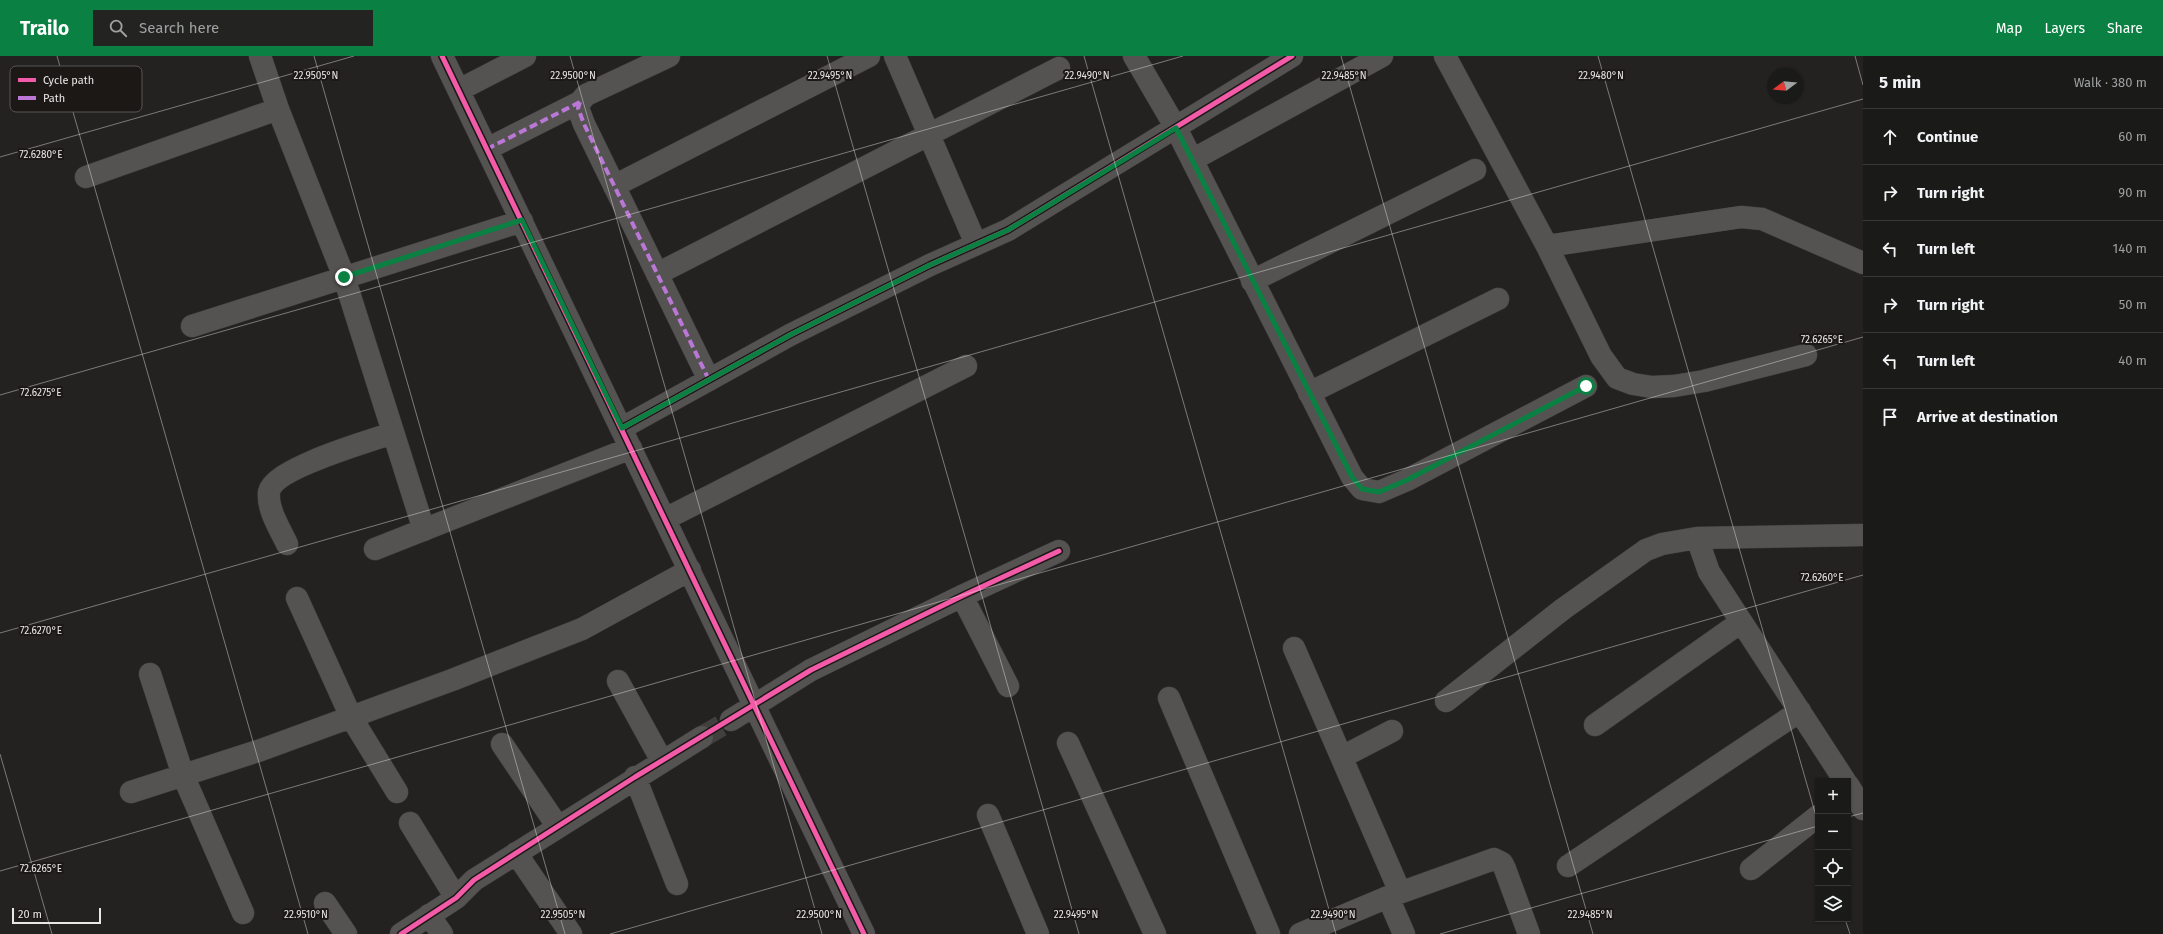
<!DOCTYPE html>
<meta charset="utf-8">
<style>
body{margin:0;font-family:"Fira Sans",sans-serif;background:#232322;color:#f1f3f6}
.controls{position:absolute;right:12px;bottom:12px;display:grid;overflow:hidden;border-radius:0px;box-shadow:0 1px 3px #0004}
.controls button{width:36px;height:36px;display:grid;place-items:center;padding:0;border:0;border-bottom:1px solid #383838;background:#1a1a19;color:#f1f3f6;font:20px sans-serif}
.compass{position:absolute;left:1767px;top:12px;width:36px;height:36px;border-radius:50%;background:#1a1a19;box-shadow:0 1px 3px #0004;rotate:254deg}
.scale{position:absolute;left:12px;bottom:10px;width:89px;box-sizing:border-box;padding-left:4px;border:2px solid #e9e7e5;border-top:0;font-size:11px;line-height:14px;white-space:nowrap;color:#e9e7e5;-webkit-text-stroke:3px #1b1816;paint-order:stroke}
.stop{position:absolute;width:12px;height:12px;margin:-9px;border:3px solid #0b8043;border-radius:50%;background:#fff}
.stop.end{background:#0b8043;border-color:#fff;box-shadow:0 1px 4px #0008}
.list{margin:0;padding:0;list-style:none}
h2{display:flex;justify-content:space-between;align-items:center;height:52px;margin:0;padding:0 16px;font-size:17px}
h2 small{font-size:13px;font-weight:400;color:#9fa1a2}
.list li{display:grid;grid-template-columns:26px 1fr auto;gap:12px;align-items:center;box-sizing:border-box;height:56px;padding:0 16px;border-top:1px solid #383838}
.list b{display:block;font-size:15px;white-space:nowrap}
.list em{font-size:13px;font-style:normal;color:#9fa1a2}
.icon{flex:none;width:22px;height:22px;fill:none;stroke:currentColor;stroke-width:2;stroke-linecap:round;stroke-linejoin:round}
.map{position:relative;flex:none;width:1863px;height:878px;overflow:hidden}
header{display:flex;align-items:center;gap:24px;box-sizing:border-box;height:56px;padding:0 20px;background:#0b8043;color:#fff}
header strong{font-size:19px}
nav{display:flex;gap:22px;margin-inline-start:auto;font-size:14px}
.search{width:280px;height:36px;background:#232322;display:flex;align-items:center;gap:10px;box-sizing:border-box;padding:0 14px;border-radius:0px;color:#9fa1a2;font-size:15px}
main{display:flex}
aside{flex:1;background:#1a1a19}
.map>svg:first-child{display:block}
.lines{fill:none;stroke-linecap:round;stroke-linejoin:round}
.minor-tunnel{stroke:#41403e;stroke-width:22;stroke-dasharray:22 11;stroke-linecap:butt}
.minor-casing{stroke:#403f3f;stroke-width:23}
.minor{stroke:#545352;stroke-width:22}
.quiet{stroke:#ba77d6;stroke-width:4;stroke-dasharray:8 4;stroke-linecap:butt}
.cycleway-casing{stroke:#1b1816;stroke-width:8}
.cycleway{stroke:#f35aa7;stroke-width:5}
.route{stroke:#0b8043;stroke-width:5}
.ticks{fill:none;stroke:#e9e7e5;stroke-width:1;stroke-opacity:0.45}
.key{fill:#1b1816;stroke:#595654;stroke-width:1}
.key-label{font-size:11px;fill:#e9e7e5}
.ticks-label{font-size:10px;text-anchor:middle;fill:#e9e7e5;stroke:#1b1816;stroke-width:4;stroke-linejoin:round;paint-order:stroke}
</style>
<header>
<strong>Trailo</strong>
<div class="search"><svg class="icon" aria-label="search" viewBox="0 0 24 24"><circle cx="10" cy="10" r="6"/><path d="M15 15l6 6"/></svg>Search here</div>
<nav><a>Map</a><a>Layers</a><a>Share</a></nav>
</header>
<main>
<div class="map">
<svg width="1863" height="878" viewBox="0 0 1863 878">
<rect width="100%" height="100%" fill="#232221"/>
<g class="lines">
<path class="minor-tunnel" d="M 702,681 L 731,664"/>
<g class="minor-casing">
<path id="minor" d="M 260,0 L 278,53 L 344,221 L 424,474
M 442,0 L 864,878
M 895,0 L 976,188
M 1134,0 L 1176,72 L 1352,421 L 1362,433 L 1379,436 L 1407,424 L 1586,330
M 1445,0 L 1547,190 L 1601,300 L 1617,322 L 1633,328 L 1652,331 L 1674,330 L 1704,325 L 1806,299
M 459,34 L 525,0
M 580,46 L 578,52 L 584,68 L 709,324
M 487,93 L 580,46 L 586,39 L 669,0
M 1192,104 L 1382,0
M 86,121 L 278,53
M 614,130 L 869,0
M 1547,190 L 1741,161 L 1762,163 L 1863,207
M 657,218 L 1059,12
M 1252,225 L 1475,114
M 192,270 L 522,165
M 1309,337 L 1498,243
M 622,372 L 790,279 L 930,209 L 1008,174 L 1292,0
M 665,463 L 966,310
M 1697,482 L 1709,516 L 1845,725
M 287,488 C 280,473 267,453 269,436 C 274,412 370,385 393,377
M 375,493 L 631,392
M 962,540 L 1008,630
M 297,542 L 351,661 L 397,736
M 1294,592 L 1400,836
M 150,618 L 183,719 L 243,857
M 618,625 L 662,705
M 1169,642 L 1269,878
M 1446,645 L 1563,553 L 1646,494 L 1662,488 L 1697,482 L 1863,479
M 731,664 L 811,614 L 962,540 L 1059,495
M 1595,669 L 1741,566
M 1068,687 L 1155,878
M 502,688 L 558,771
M 1342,701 L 1392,675
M 635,721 L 677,828
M 1848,729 L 1863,753
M 131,736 L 261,694 L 452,624 L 582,573 L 690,514
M 988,759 L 1038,878
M 410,767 L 456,842
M 516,797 L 571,878
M 1568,810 L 1800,655
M 1751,813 L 1818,760
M 1388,841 L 1404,878
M 325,847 L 346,878
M 429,859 L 442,878
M 401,878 L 456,842 L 474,824 L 702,681
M 1300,878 L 1388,841 L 1494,803 L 1502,807 L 1505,813 L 1529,878"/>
</g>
<use href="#minor" class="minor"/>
<path class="quiet" d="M 580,46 L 578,52 L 584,68 L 709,324
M 487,93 L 580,46"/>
<g class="cycleway-casing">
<path id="cycleway" d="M 442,0 L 864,878
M 622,372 L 790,279 L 930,209 L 1008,174 L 1292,0
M 401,878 L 456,842 L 474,824 L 635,721 L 811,614 L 962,540 L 1059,495"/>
</g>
<use href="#cycleway" class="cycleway"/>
</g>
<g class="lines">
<path class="route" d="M 344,221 L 522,164 L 622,372 L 790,279 L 930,209 L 1008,174 L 1176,72 L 1352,421 L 1362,433 L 1379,436 L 1407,424 L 1586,330"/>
</g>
<path class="ticks" d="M 57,0 L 308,878M 314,0 L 565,878M 570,0 L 822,878M 827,0 L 1079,878M 1084,0 L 1336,878M 1341,0 L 1593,878M 1598,0 L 1818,767M 1855,0 L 1863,29M 0,101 L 354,0M 0,339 L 1183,0M 0,577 L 1863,43M 0,698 L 52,878M 1848,761 L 1863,757M 0,815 L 1863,281M 1845,863 L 1850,878M 610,878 L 1863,519M 1440,878 L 1818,770"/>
<rect x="10" y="10" width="132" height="46" rx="6" class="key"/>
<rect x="18" y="22" width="18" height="4" fill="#f35aa7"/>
<rect x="18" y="40" width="18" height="4" fill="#ba77d6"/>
<g class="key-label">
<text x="43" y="28">Cycle path</text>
<text x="43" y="46">Path</text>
</g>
<g class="ticks-label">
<text x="316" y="23">22.9505°N</text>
<text x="573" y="23">22.9500°N</text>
<text x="830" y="23">22.9495°N</text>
<text x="1087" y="23">22.9490°N</text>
<text x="1344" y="23">22.9485°N</text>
<text x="1601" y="23">22.9480°N</text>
<text x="41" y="102">72.6280°E</text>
<text x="1822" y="287">72.6265°E</text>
<text x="41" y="340">72.6275°E</text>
<text x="1822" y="525">72.6260°E</text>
<text x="41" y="578">72.6270°E</text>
<text x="41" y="816">72.6265°E</text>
<text x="306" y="862">22.9510°N</text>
<text x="563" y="862">22.9505°N</text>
<text x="819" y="862">22.9500°N</text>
<text x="1076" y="862">22.9495°N</text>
<text x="1333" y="862">22.9490°N</text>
<text x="1590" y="862">22.9485°N</text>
</g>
</svg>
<div class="controls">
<button>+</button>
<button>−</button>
<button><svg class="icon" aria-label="locate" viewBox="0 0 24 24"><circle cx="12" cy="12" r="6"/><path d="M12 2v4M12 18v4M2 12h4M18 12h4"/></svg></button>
<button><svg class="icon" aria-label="layers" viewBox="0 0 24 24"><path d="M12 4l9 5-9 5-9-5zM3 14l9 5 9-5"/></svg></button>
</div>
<svg class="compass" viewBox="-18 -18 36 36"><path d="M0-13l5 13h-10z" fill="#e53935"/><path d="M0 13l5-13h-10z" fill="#9fa1a2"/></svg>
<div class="scale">20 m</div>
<div class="stop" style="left:1586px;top:330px"></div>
<div class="stop end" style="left:344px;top:221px"></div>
</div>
<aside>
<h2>5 min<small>Walk · 380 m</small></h2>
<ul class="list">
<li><svg class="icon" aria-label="ahead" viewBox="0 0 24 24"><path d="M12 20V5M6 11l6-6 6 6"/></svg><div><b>Continue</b></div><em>60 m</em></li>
<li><svg class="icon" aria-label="right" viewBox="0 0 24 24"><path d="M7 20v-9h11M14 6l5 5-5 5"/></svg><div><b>Turn right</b></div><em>90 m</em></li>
<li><svg class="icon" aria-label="left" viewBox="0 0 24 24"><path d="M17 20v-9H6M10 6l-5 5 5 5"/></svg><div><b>Turn left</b></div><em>140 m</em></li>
<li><svg class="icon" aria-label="right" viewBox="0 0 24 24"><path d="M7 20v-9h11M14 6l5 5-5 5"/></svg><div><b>Turn right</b></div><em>50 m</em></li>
<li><svg class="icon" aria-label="left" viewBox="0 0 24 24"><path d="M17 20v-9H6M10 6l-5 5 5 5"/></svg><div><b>Turn left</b></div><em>40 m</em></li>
<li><svg class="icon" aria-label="arrive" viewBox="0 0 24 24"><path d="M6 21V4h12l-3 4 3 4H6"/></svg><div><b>Arrive at destination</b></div></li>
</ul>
</aside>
</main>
